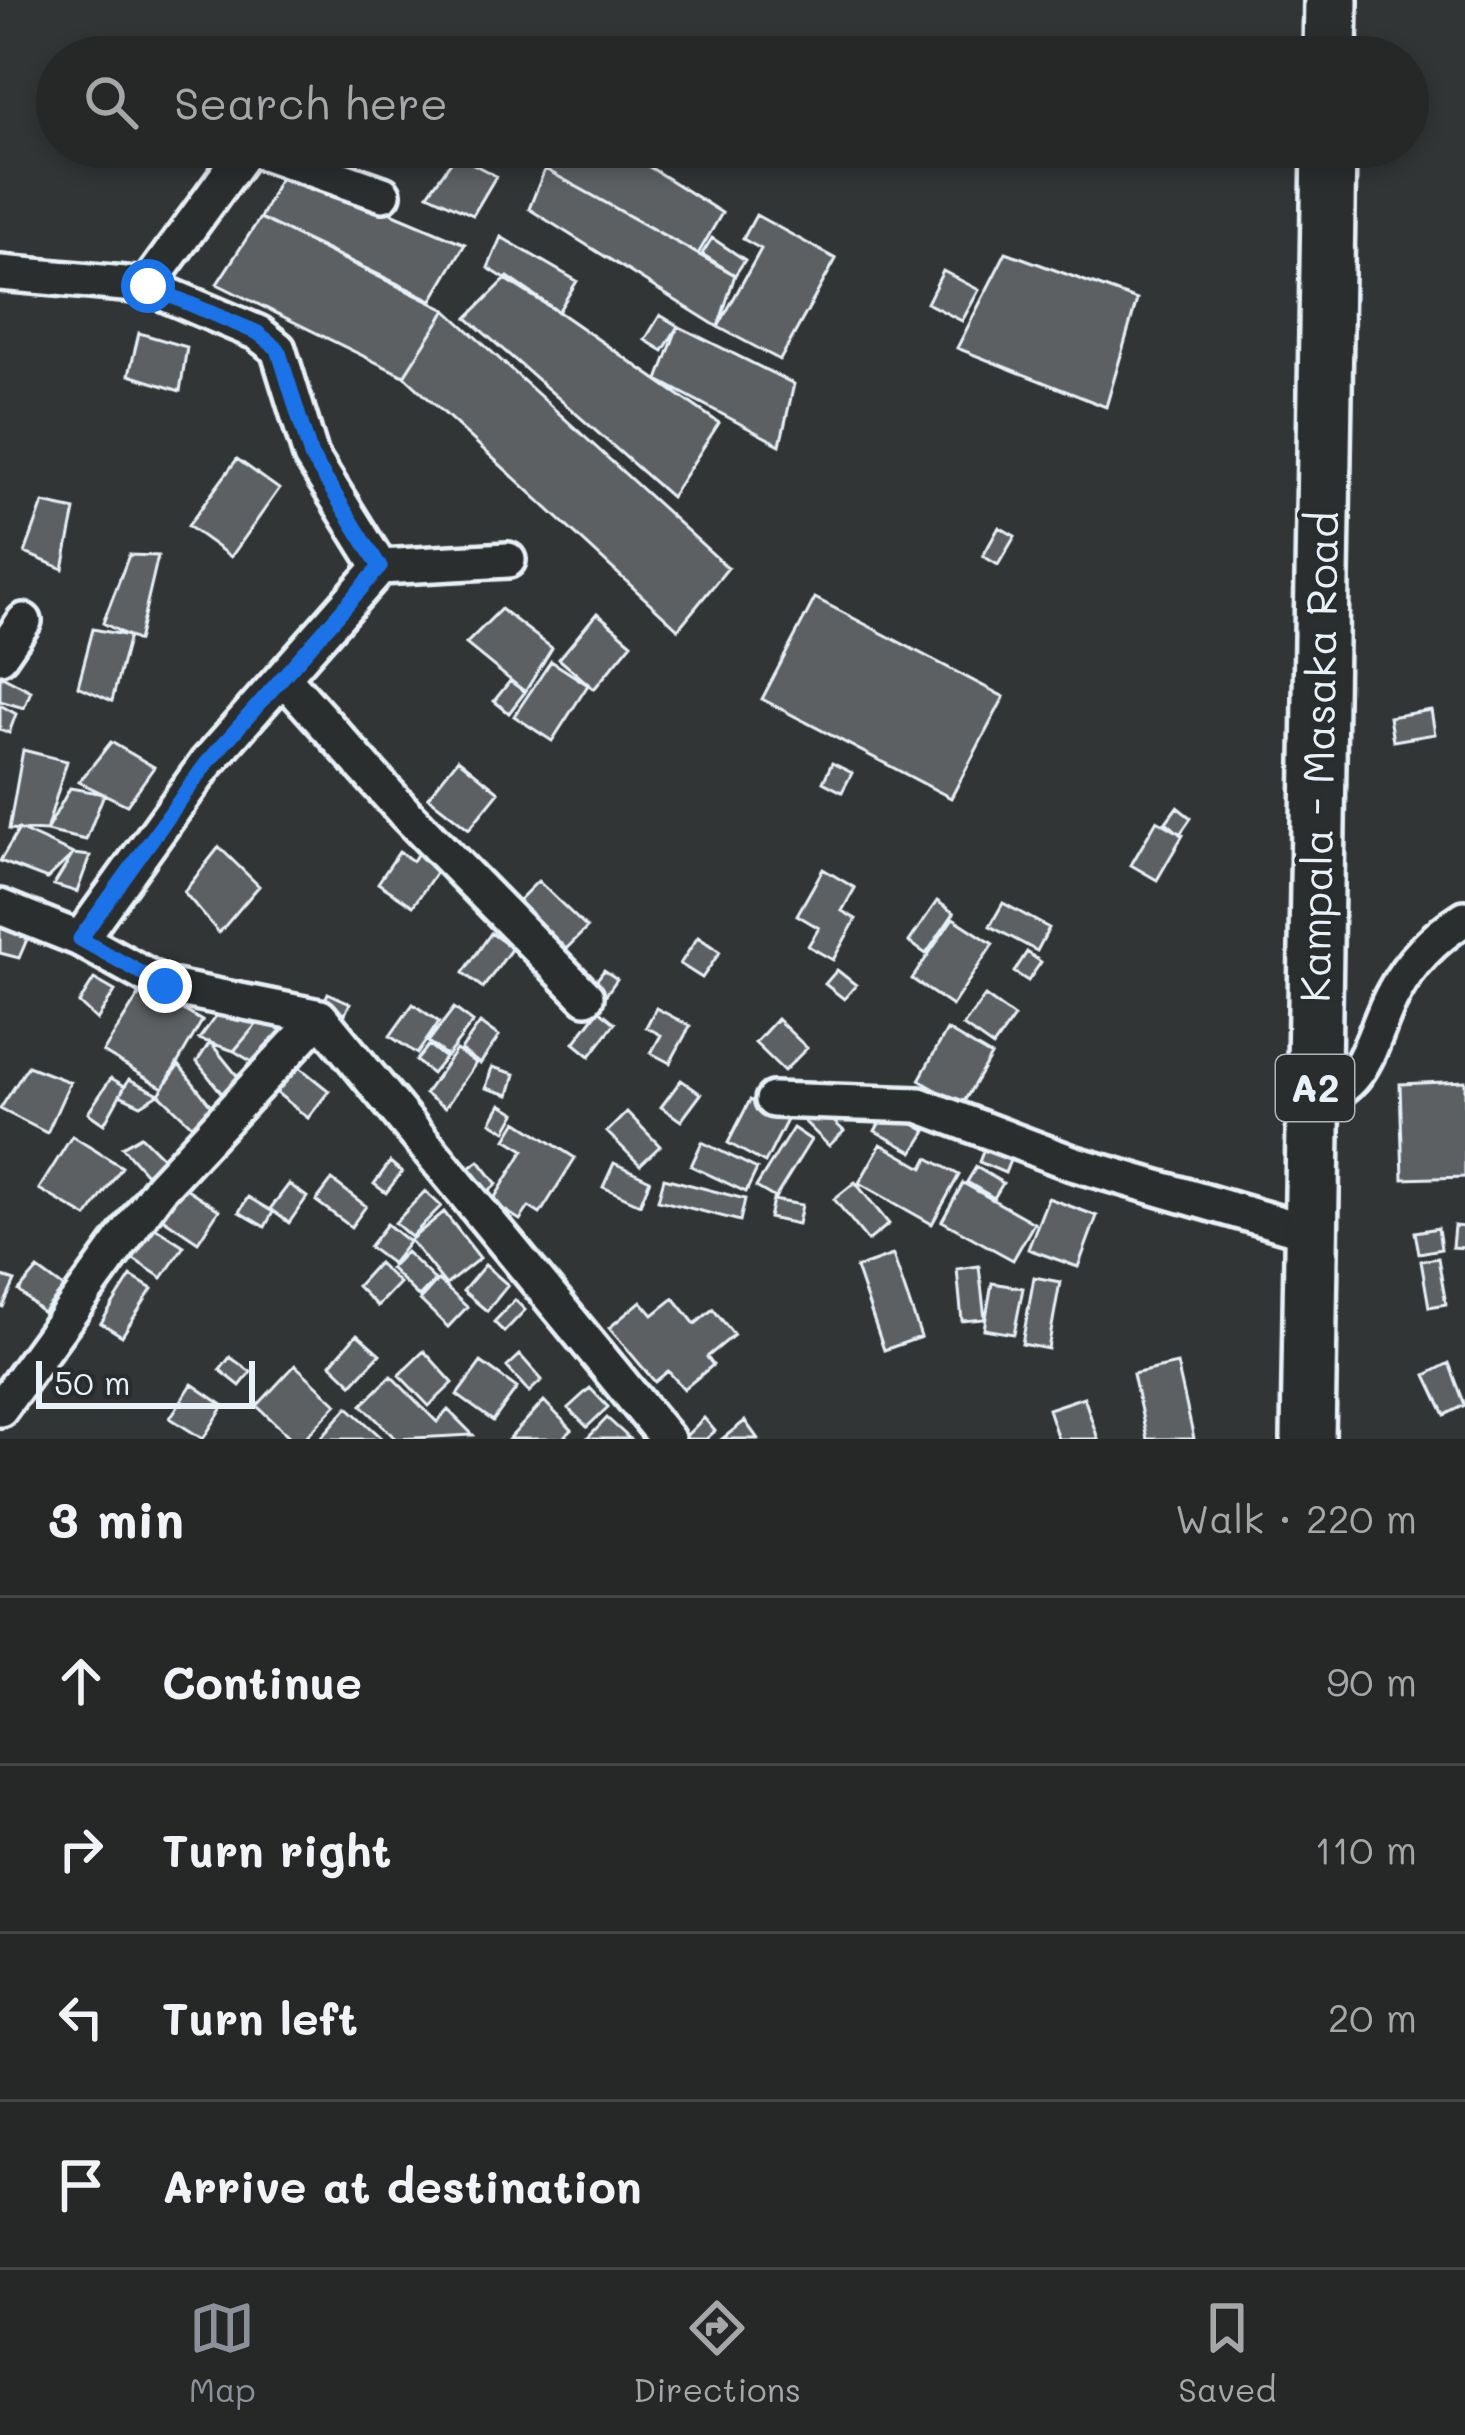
<!DOCTYPE html>
<meta charset="utf-8">
<style>
body{margin:0;font-family:Mali,sans-serif;background:#2e3030;color:#f1f3f6}
.scale{position:absolute;left:36px;bottom:30px;width:219px;box-sizing:border-box;padding-left:12px;border:6px solid #e8f1f8;border-top:0;font-size:33px;line-height:42px;white-space:nowrap;color:#e8f1f8;-webkit-text-stroke:9px #2a2d2e;paint-order:stroke}
.stop{position:absolute;width:36px;height:36px;margin:-27px;border:9px solid #1a73e8;border-radius:50%;background:#fff}
.stop.end{background:#1a73e8;border-color:#fff;box-shadow:0 3px 12px #0008}
.list{margin:0;padding:0;list-style:none}
h2{display:flex;justify-content:space-between;align-items:center;height:156px;margin:0;padding:0 48px;font-size:51px}
h2 small{font-size:39px;font-weight:400;color:#a4a6a8}
.list li{display:grid;grid-template-columns:78px 1fr auto;gap:36px;align-items:center;box-sizing:border-box;height:168px;padding:0 48px;border-top:3px solid #424445}
.list b{display:block;font-size:45px;white-space:nowrap}
.list em{font-size:39px;font-style:normal;color:#a4a6a8}
.icon{flex:none;width:66px;height:66px;fill:none;stroke:currentColor;stroke-width:2;stroke-linecap:round;stroke-linejoin:round}
.map{position:relative;flex:none;width:1465px;height:1439px;overflow:hidden}
.search{position:absolute;background:#262828;box-shadow:0 6px 18px #0003;left:36px;right:36px;top:36px;height:132px;display:flex;align-items:center;gap:30px;box-sizing:border-box;padding:0 42px;border-radius:66px;color:#a4a6a8;font-size:45px}
.sheet{height:828px;background:#262828}
nav{display:flex;justify-content:space-around;align-items:center;box-sizing:border-box;height:168px;border-top:3px solid #424445;background:#262828;font-size:33px;color:#a4a6a8}
nav a{display:grid;justify-items:center;gap:6px}
nav .on{color:#8c9099}
.map>svg:first-child{display:block}
.building{fill:#5c6063;stroke:#e8f1f8;stroke-width:3}
.lines{fill:none;stroke-linecap:round;stroke-linejoin:round}
.minor-casing{stroke:#e8f1f8;stroke-width:42}
.primary-casing{stroke:#e8f1f8;stroke-width:60}
.minor{stroke:#2a2d2e;stroke-width:33}
.primary{stroke:#2a2d2e;stroke-width:51}
.route{stroke:#1a73e8;stroke-width:15}
.labels{text-anchor:middle;stroke-width:9;stroke-linejoin:round;paint-order:stroke}
.shield{fill:#2a2d2e;stroke:#afb6bb;stroke-width:3}
.shield-label{font-size:39px;font-weight:bold;fill:#e8f1f8}
.street-label{font-size:42px;fill:#e8f1f8;stroke:#2a2d2e}
</style>
<div class="map">
<svg width="1465" height="1439" viewBox="0 0 1465 1439">
<rect width="100%" height="100%" fill="#323536"/>
<filter id="ink" filterUnits="userSpaceOnUse"><feTurbulence type="fractalNoise" baseFrequency=".00833" numOctaves="2"/><feDisplacementMap in="SourceGraphic" scale="24" xChannelSelector="R" yChannelSelector="G"/><feConvolveMatrix kernelMatrix="1 2 1 2 8 2 1 2 1" color-interpolation-filters="sRGB"/></filter>
<g filter="url(#ink)">
<path class="building" d="M 572,147 L 618,147 L 722,213 L 698,254 L 545,169 Z
M 456,155 L 496,176 L 473,215 L 428,194 Z
M 285,168 L 465,244 L 432,300 L 260,218 Z
M 545,169 L 735,275 L 718,327 L 529,209 Z
M 756,215 L 836,259 L 780,360 L 718,327 L 761,249 L 743,239 Z
M 260,218 L 446,310 L 404,376 L 217,284 Z
M 501,237 L 577,281 L 558,312 L 488,268 Z
M 712,238 L 745,260 L 735,275 L 702,254 Z
M 1006,252 L 1137,300 L 1106,407 L 957,348 Z
M 943,271 L 979,290 L 962,321 L 927,303 Z
M 508,277 L 719,423 L 671,497 L 467,318 Z
M 446,310 L 728,568 L 678,629 L 404,376 Z
M 660,315 L 678,326 L 663,351 L 645,340 Z
M 678,326 L 794,384 L 780,445 L 658,380 Z
M 139,333 L 187,347 L 180,391 L 129,375 Z
M 237,459 L 279,489 L 231,557 L 188,526 Z
M 43,503 L 75,510 L 63,569 L 25,553 Z
M 999,527 L 1015,536 L 998,565 L 983,556 Z
M 129,555 L 158,556 L 138,641 L 103,623 Z
M 815,598 L 1004,697 L 951,798 L 762,699 Z
M 501,609 L 552,648 L 525,692 L 466,644 Z
M 597,613 L 632,643 L 594,689 L 559,659 Z
M 93,629 L 129,636 L 112,701 L 78,686 Z
M 551,661 L 588,685 L 552,741 L 514,716 Z
M 0,675 L 31,691 L 24,708 L 0,701 Z
M 510,681 L 525,692 L 509,713 L 494,701 Z
M 0,705 L 16,714 L 9,733 L 0,729 Z
M 1431,710 L 1435,734 L 1393,741 L 1389,717 Z
M 111,742 L 154,767 L 127,805 L 79,782 Z
M 23,750 L 67,761 L 46,831 L 9,829 Z
M 458,759 L 499,792 L 469,829 L 428,797 Z
M 832,763 L 852,773 L 842,792 L 823,782 Z
M 70,788 L 104,794 L 86,840 L 46,831 Z
M 1177,807 L 1191,818 L 1180,834 L 1166,822 Z
M 1157,820 L 1183,835 L 1157,880 L 1131,865 Z
M 19,829 L 73,854 L 47,879 L 0,861 Z
M 219,847 L 259,886 L 219,933 L 184,892 Z
M 421,848 L 443,862 L 413,906 L 378,883 L 399,852 L 413,861 Z
M 73,854 L 90,856 L 77,892 L 54,885 Z
M 823,869 L 855,888 L 842,911 L 856,919 L 833,960 L 808,946 L 819,928 L 797,915 Z
M 538,881 L 587,928 L 564,951 L 516,903 Z
M 937,901 L 954,913 L 926,954 L 909,942 Z
M 1003,903 L 1049,928 L 1037,951 L 990,926 Z
M 0,918 L 31,930 L 19,958 L 0,953 Z
M 953,918 L 993,944 L 952,1006 L 912,979 Z
M 491,933 L 512,948 L 483,988 L 463,973 Z
M 698,937 L 720,952 L 702,978 L 680,964 Z
M 1027,952 L 1041,962 L 1028,981 L 1014,972 Z
M 604,970 L 617,979 L 603,999 L 590,989 Z
M 837,970 L 856,985 L 844,999 L 825,984 Z
M 94,979 L 115,991 L 97,1020 L 79,1003 Z
M 144,987 L 202,1021 L 163,1088 L 103,1052 Z
M 328,993 L 350,1003 L 345,1014 L 323,1005 Z
M 985,996 L 1014,1017 L 993,1047 L 963,1026 Z
M 413,1004 L 439,1022 L 417,1054 L 390,1036 Z
M 454,1008 L 473,1022 L 447,1056 L 428,1042 Z
M 656,1008 L 690,1026 L 670,1063 L 651,1053 L 661,1035 L 646,1027 Z
M 221,1009 L 260,1020 L 234,1051 L 199,1039 Z
M 599,1010 L 615,1023 L 590,1056 L 574,1043 Z
M 777,1019 L 807,1048 L 784,1071 L 755,1043 Z
M 260,1020 L 290,1034 L 257,1065 L 234,1051 Z
M 480,1023 L 499,1036 L 480,1064 L 461,1050 Z
M 947,1030 L 991,1056 L 962,1105 L 919,1080 Z
M 210,1042 L 239,1078 L 223,1095 L 197,1062 Z
M 429,1045 L 445,1058 L 432,1074 L 416,1061 Z
M 456,1050 L 476,1063 L 445,1108 L 425,1094 Z
M 293,1062 L 329,1091 L 308,1118 L 272,1089 Z
M 179,1065 L 213,1108 L 198,1131 L 159,1094 Z
M 28,1066 L 70,1082 L 47,1133 L 0,1109 Z
M 492,1067 L 515,1074 L 509,1095 L 486,1088 Z
M 111,1078 L 125,1086 L 104,1124 L 88,1113 Z
M 129,1079 L 159,1094 L 141,1105 L 120,1095 Z
M 681,1080 L 701,1094 L 681,1121 L 661,1107 Z
M 1465,1081 L 1465,1177 L 1403,1179 L 1400,1084 Z
M 750,1100 L 787,1120 L 765,1163 L 728,1143 Z
M 501,1104 L 516,1113 L 506,1131 L 491,1122 Z
M 819,1108 L 844,1131 L 829,1146 L 805,1122 Z
M 887,1109 L 926,1131 L 913,1152 L 875,1131 Z
M 627,1112 L 660,1146 L 640,1165 L 607,1132 Z
M 517,1121 L 575,1158 L 540,1214 L 529,1207 L 520,1220 L 492,1202 L 524,1150 L 506,1139 Z
M 793,1128 L 811,1140 L 775,1198 L 756,1187 Z
M 72,1136 L 122,1167 L 87,1217 L 39,1189 Z
M 141,1136 L 164,1159 L 146,1174 L 122,1147 Z
M 988,1139 L 1014,1150 L 1005,1173 L 979,1162 Z
M 702,1142 L 757,1169 L 746,1192 L 691,1166 Z
M 881,1144 L 923,1168 L 928,1158 L 959,1175 L 932,1224 L 859,1183 Z
M 479,1161 L 497,1184 L 485,1194 L 467,1170 Z
M 390,1162 L 402,1172 L 386,1193 L 374,1184 Z
M 614,1163 L 650,1180 L 640,1204 L 603,1187 Z
M 976,1167 L 1003,1183 L 994,1198 L 967,1182 Z
M 664,1178 L 745,1199 L 740,1221 L 658,1200 Z
M 332,1180 L 366,1206 L 351,1227 L 316,1201 Z
M 175,1181 L 219,1210 L 198,1242 L 155,1213 Z
M 855,1182 L 889,1224 L 868,1241 L 834,1199 Z
M 963,1183 L 1034,1223 L 1013,1260 L 942,1221 Z
M 289,1184 L 307,1197 L 289,1223 L 270,1209 Z
M 425,1191 L 441,1206 L 411,1237 L 395,1223 Z
M 248,1197 L 273,1212 L 265,1227 L 239,1212 Z
M 1048,1198 L 1097,1216 L 1078,1267 L 1028,1249 Z
M 773,1200 L 802,1205 L 798,1224 L 769,1218 Z
M 444,1212 L 480,1258 L 446,1285 L 410,1240 Z
M 387,1224 L 409,1242 L 392,1264 L 369,1247 Z
M 153,1226 L 184,1246 L 162,1278 L 132,1258 Z
M 1454,1226 L 1465,1227 L 1465,1248 L 1452,1247 Z
M 1438,1228 L 1441,1249 L 1419,1253 L 1415,1232 Z
M 406,1252 L 435,1280 L 419,1297 L 390,1268 Z
M 893,1255 L 921,1337 L 884,1350 L 856,1268 Z
M 1438,1258 L 1446,1304 L 1429,1307 L 1421,1261 Z
M 378,1263 L 399,1283 L 377,1306 L 357,1286 Z
M 485,1265 L 508,1285 L 487,1311 L 463,1291 Z
M 979,1266 L 985,1319 L 962,1321 L 957,1269 Z
M 38,1269 L 64,1288 L 43,1313 L 19,1291 Z
M 0,1276 L 15,1281 L 3,1307 L 0,1306 Z
M 131,1276 L 152,1289 L 122,1336 L 101,1323 Z
M 1034,1277 L 1060,1282 L 1048,1349 L 1022,1344 Z
M 438,1280 L 467,1307 L 448,1327 L 420,1300 Z
M 992,1283 L 1023,1288 L 1014,1334 L 984,1329 Z
M 674,1298 L 695,1324 L 713,1309 L 734,1335 L 707,1357 L 713,1365 L 684,1389 L 668,1371 L 655,1382 L 609,1328 L 641,1301 L 653,1315 Z
M 515,1300 L 525,1310 L 504,1332 L 494,1322 Z
M 357,1334 L 380,1354 L 352,1384 L 331,1364 Z
M 424,1351 L 453,1383 L 429,1406 L 399,1375 Z
M 520,1355 L 542,1380 L 529,1392 L 507,1367 Z
M 230,1357 L 251,1372 L 240,1386 L 220,1370 Z
M 481,1362 L 517,1388 L 493,1421 L 457,1395 Z
M 1449,1363 L 1465,1405 L 1445,1415 L 1426,1375 Z
M 1177,1364 L 1194,1439 L 1147,1439 L 1133,1374 Z
M 295,1365 L 337,1404 L 304,1439 L 292,1439 L 257,1406 Z
M 391,1376 L 437,1422 L 448,1410 L 473,1435 L 396,1439 L 362,1405 Z
M 192,1384 L 224,1406 L 203,1439 L 170,1418 Z
M 590,1388 L 608,1407 L 587,1427 L 568,1408 Z
M 1084,1397 L 1098,1439 L 1058,1439 L 1048,1409 Z
M 544,1401 L 572,1430 L 562,1439 L 509,1439 Z
M 348,1407 L 381,1437 L 379,1439 L 320,1439 Z
M 607,1418 L 630,1439 L 587,1439 Z
M 704,1418 L 715,1431 L 706,1439 L 683,1439 Z
M 745,1421 L 758,1439 L 722,1439 Z"/>
<g class="lines">
<g class="minor-casing">
<path id="minor" d="M 249,147 L 383,194
M 0,273 L 147,286 L 258,333 L 278,349 L 311,456 L 380,567
M 147,286 L 248,147
M 0,656 L 24,621
M 283,677 L 405,813 L 586,997
M 0,907 L 80,939 L 165,986 L 320,1017 L 667,1439
M 80,939 L 206,764 L 380,567 L 508,560
M 1315,1098 C 1368,1089 1371,1033 1394,992 C 1411,960 1435,937 1465,918
M 773,1100 L 919,1105 L 1072,1163 L 1312,1233
M 0,1409 L 161,1187 L 320,1017"/>
</g>
<g class="primary-casing">
<path id="primary" d="M 1330,57 L 1331,0
M 1308,1439 L 1329,147"/>
</g>
<use href="#minor" class="minor"/>
<use href="#primary" class="primary"/>
</g>
</g>
<g class="lines" filter="url(#ink)">
<path class="route" d="M 148,286 L 258,333 L 278,349 L 311,456 L 380,567 L 206,764 L 80,939 L 165,986"/>
</g>
<g class="labels">
<rect class="shield" x="1276" y="1055" width="78" height="66" rx="9"/>
<g class="shield-label">
<text x="1315" y="1102">A2</text>
</g>
<g class="street-label">
<text transform="translate(1319 757) rotate(-89)" y="15">Kampala - Masaka Road</text>
</g>
</g>
</svg>
<div class="scale">50 m</div>
<div class="stop" style="left:148px;top:286px"></div>
<div class="stop end" style="left:165px;top:986px"></div>
<div class="search"><svg class="icon" aria-label="search" viewBox="0 0 24 24"><circle cx="10" cy="10" r="6"/><path d="M15 15l6 6"/></svg>Search here</div>
</div>
<section class="sheet">
<h2>3 min<small>Walk · 220 m</small></h2>
<ul class="list">
<li><svg class="icon" aria-label="ahead" viewBox="0 0 24 24"><path d="M12 20V5M6 11l6-6 6 6"/></svg><div><b>Continue</b></div><em>90 m</em></li>
<li><svg class="icon" aria-label="right" viewBox="0 0 24 24"><path d="M7 20v-9h11M14 6l5 5-5 5"/></svg><div><b>Turn right</b></div><em>110 m</em></li>
<li><svg class="icon" aria-label="left" viewBox="0 0 24 24"><path d="M17 20v-9H6M10 6l-5 5 5 5"/></svg><div><b>Turn left</b></div><em>20 m</em></li>
<li><svg class="icon" aria-label="arrive" viewBox="0 0 24 24"><path d="M6 21V4h12l-3 4 3 4H6"/></svg><div><b>Arrive at destination</b></div></li>
</ul>
</section>
<nav>
<a class="on"><svg class="icon" aria-label="map" viewBox="0 0 24 24"><path d="M3 6l6-2 6 2 6-2v14l-6 2-6-2-6 2zM9 4v14M15 6v14"/></svg>Map</a>
<a><svg class="icon" aria-label="directions" viewBox="0 0 24 24"><path d="M12 3l9 9-9 9-9-9zM9 14v-3h6M13 9l2 2-2 2"/></svg>Directions</a>
<a><svg class="icon" aria-label="saved" viewBox="0 0 24 24"><path d="M7 4h10v16l-5-4-5 4z"/></svg>Saved</a>
</nav>
